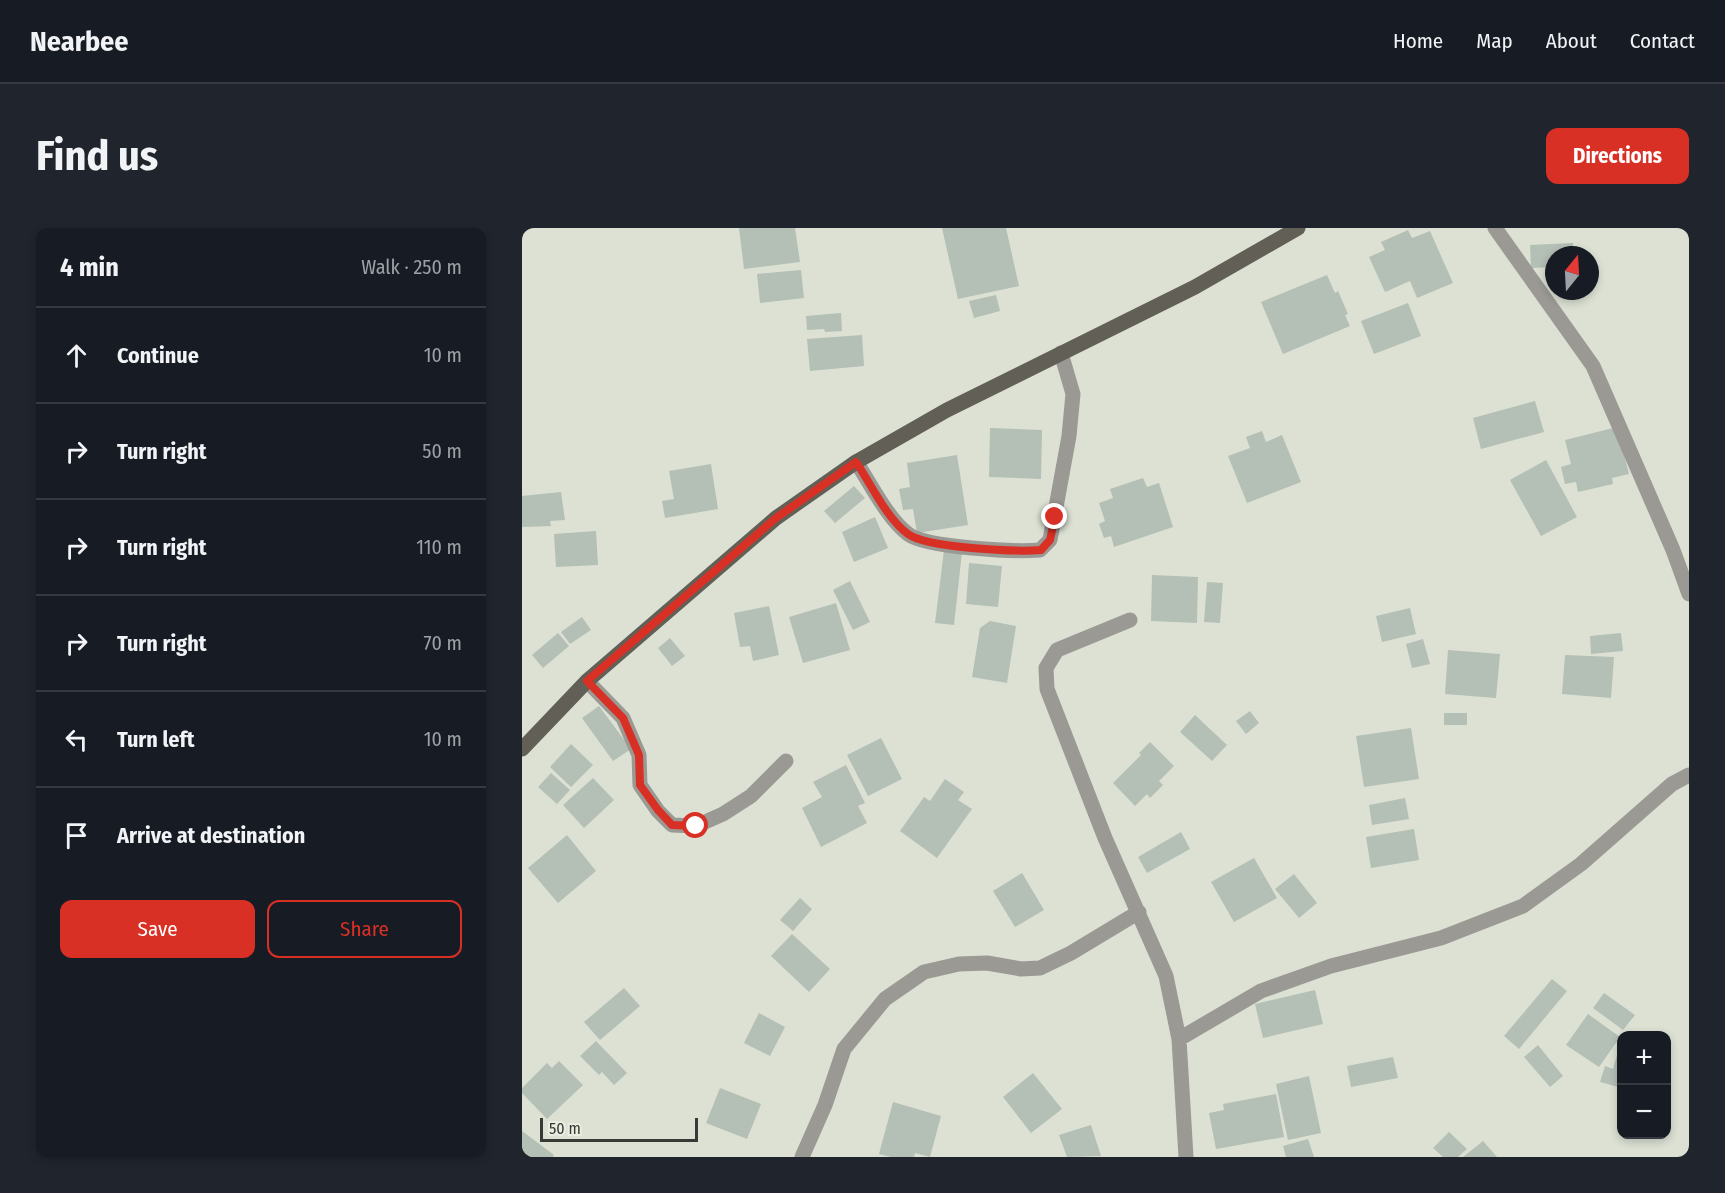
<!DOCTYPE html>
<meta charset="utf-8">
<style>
body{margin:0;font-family:"Fira Sans Condensed",sans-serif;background:#20242c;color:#f1f3f6}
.controls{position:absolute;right:18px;bottom:18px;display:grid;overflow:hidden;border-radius:12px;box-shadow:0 3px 9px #0003}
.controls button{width:54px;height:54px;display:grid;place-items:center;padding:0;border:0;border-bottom:2px solid #363941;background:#171b24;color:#f1f3f6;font:30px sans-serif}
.compass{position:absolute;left:1023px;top:18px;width:54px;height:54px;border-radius:50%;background:#171b24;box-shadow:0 3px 9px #0003;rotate:18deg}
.scale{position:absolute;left:18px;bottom:15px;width:158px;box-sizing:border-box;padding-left:6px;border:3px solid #383a35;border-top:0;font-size:16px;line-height:21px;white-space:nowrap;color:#383a35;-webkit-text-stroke:4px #e9eee1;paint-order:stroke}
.stop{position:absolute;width:18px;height:18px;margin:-14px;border:4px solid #d93025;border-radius:50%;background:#fff}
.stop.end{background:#d93025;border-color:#fff;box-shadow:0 2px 6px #0008}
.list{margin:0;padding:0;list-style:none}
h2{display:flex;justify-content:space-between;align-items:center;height:78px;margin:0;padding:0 24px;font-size:26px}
h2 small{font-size:20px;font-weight:400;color:#9ea1a6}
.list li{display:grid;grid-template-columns:39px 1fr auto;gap:18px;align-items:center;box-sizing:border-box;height:96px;padding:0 24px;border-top:2px solid #363941}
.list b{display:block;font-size:22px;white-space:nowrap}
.list em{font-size:20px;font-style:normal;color:#9ea1a6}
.actions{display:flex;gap:12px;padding:18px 24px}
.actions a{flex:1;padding:14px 0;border:2px solid #d93025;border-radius:12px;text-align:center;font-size:21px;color:#d93025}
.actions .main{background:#d93025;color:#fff}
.icon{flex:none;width:33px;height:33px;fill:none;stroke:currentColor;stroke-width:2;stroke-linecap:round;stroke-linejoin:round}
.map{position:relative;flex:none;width:1167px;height:929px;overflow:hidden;border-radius:12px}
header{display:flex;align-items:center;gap:36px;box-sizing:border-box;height:84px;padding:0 30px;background:#171b24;border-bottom:2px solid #363941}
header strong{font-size:28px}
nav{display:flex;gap:33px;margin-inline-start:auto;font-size:21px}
.intro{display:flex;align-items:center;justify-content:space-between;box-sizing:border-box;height:144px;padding:0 36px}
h1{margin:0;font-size:42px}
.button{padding:15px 27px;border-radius:12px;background:#d93025;color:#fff;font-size:21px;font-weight:700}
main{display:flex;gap:36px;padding:0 36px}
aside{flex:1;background:#171b24;border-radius:12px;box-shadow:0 3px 9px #0003}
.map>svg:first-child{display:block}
.building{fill:#b4bfb6}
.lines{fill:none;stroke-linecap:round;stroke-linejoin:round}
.minor{stroke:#9a9994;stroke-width:15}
.major{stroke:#626056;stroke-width:15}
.route{stroke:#d93025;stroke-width:8}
</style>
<header>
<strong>Nearbee</strong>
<nav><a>Home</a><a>Map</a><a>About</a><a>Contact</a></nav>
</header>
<div class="intro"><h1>Find us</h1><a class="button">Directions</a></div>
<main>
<aside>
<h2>4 min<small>Walk · 250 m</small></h2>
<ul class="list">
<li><svg class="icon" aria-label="ahead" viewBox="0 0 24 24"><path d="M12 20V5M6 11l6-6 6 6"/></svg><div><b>Continue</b></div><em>10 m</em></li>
<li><svg class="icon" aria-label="right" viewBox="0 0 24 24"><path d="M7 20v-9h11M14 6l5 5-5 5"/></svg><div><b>Turn right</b></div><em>50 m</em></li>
<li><svg class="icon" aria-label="right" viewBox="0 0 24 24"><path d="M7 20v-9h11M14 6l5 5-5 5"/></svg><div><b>Turn right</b></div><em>110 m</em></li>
<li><svg class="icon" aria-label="right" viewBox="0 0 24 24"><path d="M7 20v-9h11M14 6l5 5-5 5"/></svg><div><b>Turn right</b></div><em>70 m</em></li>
<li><svg class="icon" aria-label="left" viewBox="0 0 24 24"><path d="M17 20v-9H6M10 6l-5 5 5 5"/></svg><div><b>Turn left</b></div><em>10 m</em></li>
<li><svg class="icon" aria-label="arrive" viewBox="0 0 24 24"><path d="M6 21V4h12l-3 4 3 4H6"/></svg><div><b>Arrive at destination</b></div></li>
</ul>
<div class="actions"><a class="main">Save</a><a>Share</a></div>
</aside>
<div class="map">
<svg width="1167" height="929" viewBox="0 0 1167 929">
<rect width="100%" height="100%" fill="#dce1d4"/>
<path class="building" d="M 217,0 L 273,0 L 278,34 L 222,41 Z
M 420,0 L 484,0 L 497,58 L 436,71 Z
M 886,2 L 890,10 L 908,3 L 931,55 L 895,70 L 888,53 L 863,64 L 847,29 L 863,22 L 859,14 Z
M 1051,15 L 1052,27 L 1032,27 L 1032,39 L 1009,40 L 1008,17 Z
M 279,42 L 282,70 L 238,75 L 235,46 Z
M 805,47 L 813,65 L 816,63 L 826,86 L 823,87 L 828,98 L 761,126 L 739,74 Z
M 474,67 L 478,83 L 452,90 L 447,73 Z
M 886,75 L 899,108 L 852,126 L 839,93 Z
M 319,85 L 320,103 L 303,104 L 302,101 L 285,102 L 284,88 Z
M 340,107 L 342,138 L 288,143 L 285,111 Z
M 1013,173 L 1022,204 L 959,221 L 951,190 Z
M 1095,199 L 1107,246 L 1090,250 L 1091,256 L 1056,264 L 1054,254 L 1043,256 L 1039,239 L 1049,236 L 1043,212 Z
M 468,200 L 520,202 L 519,251 L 467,249 Z
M 740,203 L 744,214 L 760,207 L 779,254 L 725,275 L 706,228 L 728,220 L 724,209 Z
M 435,227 L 446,297 L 395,305 L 391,281 L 381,282 L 377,261 L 388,259 L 385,235 Z
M 1024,232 L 1055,289 L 1019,308 L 988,252 Z
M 189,236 L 196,281 L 143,290 L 140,273 L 152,271 L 147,243 Z
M 621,250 L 625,259 L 637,255 L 651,299 L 592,319 L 589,308 L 582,310 L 577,296 L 583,293 L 577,275 L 591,270 L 588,261 Z
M 332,258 L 343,270 L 313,295 L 302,283 Z
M 39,264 L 43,292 L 28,293 L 29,298 L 0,299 L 0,268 Z
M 353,289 L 366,320 L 332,334 L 320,304 Z
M 74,303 L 76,337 L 34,339 L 32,306 Z
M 422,322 L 440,324 L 432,397 L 413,395 Z
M 447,335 L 480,338 L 476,379 L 444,376 Z
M 630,347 L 676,349 L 675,395 L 629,393 Z
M 328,353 L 348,394 L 331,402 L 311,362 Z
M 685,354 L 701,355 L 698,395 L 682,394 Z
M 314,375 L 328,422 L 281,435 L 267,389 Z
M 247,378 L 257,427 L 231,433 L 228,418 L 218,419 L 212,385 Z
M 888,380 L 894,406 L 860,414 L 854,388 Z
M 60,389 L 69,402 L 48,416 L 39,404 Z
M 468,393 L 494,398 L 485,455 L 450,449 L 458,400 Z
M 36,405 L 47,418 L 21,440 L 10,427 Z
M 1099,405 L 1101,423 L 1069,426 L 1068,408 Z
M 148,410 L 163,428 L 150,438 L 136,420 Z
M 901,411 L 908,436 L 890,440 L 884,416 Z
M 926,422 L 978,426 L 974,470 L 923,466 Z
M 1043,427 L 1092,429 L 1089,470 L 1040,466 Z
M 77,478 L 109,521 L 91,533 L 60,490 Z
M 728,483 L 737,495 L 724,506 L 714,493 Z
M 922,485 L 945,485 L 945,497 L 922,497 Z
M 673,487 L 705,517 L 690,533 L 658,504 Z
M 889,500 L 897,551 L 842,559 L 834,508 Z
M 359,510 L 380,551 L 346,568 L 325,527 Z
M 628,514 L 652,538 L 637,553 L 641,557 L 628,570 L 625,566 L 613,578 L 591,555 L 619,527 L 617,525 Z
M 49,516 L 71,537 L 49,559 L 28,539 Z
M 324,537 L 343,575 L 336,578 L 345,595 L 299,619 L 280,580 L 300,569 L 291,554 Z
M 29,545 L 48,562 L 35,576 L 16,559 Z
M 71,550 L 92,572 L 62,600 L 41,577 Z
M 423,551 L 442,564 L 436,572 L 450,581 L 415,630 L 378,603 L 402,569 L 408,573 Z
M 883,570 L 887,591 L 850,597 L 847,577 Z
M 892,601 L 897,632 L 849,640 L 844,609 Z
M 659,604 L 668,621 L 625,645 L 616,629 Z
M 45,607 L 74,643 L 36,675 L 6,640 Z
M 732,630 L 755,670 L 712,694 L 689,654 Z
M 500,645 L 522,682 L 493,699 L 471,663 Z
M 772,646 L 795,675 L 777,690 L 753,661 Z
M 278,670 L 290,681 L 271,703 L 258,692 Z
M 270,706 L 308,741 L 287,764 L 249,728 Z
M 1030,751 L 1045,763 L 997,821 L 982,808 Z
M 102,760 L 118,778 L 78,812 L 62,794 Z
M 793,762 L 801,796 L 741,810 L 733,776 Z
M 1082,765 L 1113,787 L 1101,802 L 1071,780 Z
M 237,785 L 263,799 L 248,828 L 222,815 Z
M 1066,786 L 1098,809 L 1077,839 L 1044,817 Z
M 74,813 L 105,845 L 92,857 L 80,844 L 77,847 L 58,828 Z
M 1099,813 L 1100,813 L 1100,860 L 1078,854 L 1083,838 L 1091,841 Z
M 1016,817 L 1041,848 L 1028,859 L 1002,829 Z
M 871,829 L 876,850 L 829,859 L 825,838 Z
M 37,833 L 61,857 L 25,891 L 0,865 L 0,860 L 25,835 L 30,840 Z
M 511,845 L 540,881 L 509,905 L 481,869 Z
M 787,848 L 799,905 L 766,912 L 754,856 Z
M 198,860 L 239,876 L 225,911 L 184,895 Z
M 754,866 L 762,909 L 694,921 L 687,885 L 702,882 L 701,876 Z
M 371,874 L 419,888 L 408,929 L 393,925 L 392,929 L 369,929 L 357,926 Z
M 569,897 L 579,928 L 545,929 L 537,907 Z
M 0,903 L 32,927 L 31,929 L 0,929 Z
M 927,904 L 945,921 L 936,929 L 921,929 L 911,920 Z
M 786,911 L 792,929 L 764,929 L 761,918 Z
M 961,913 L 975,929 L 941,929 Z"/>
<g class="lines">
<path class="minor" d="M 973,0 L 1071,138 L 1151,322 L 1167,366
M 334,234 C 349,256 365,290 386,306 C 405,320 493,324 518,322 L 528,312 L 547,208 L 551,166 L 539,125
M 608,392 L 535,422 L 524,440 L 525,461 L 583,610 L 644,748 L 657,811 L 664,929
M 65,453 L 101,490 L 117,527 L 118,557 L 136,583 L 150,597 L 174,598 L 201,586 L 229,568 L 264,533
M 657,811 L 739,763 L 809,738 L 919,710 L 1001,678 L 1059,636 L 1150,556 L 1167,547
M 280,929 L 303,877 L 322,821 L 363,771 L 402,744 L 437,736 L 465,735 L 499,741 L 518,740 L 549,725 L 617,684"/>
<path class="major" d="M 0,521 L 65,453 L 254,290 L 334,234 L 425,182 L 673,59 L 776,0"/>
</g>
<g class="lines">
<path class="route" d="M 174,598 L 150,597 L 136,582 L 118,557 L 117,527 L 101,490 L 65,453 L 254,290 L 334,234 C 349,256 365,291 386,306 C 405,320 493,324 519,322 L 528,312 L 533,289"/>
</g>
</svg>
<div class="controls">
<button>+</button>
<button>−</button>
</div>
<svg class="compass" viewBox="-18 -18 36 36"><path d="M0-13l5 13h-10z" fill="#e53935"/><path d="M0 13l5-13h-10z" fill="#9ea1a6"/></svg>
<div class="scale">50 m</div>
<div class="stop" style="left:174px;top:598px"></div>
<div class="stop end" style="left:533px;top:289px"></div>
</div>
</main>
